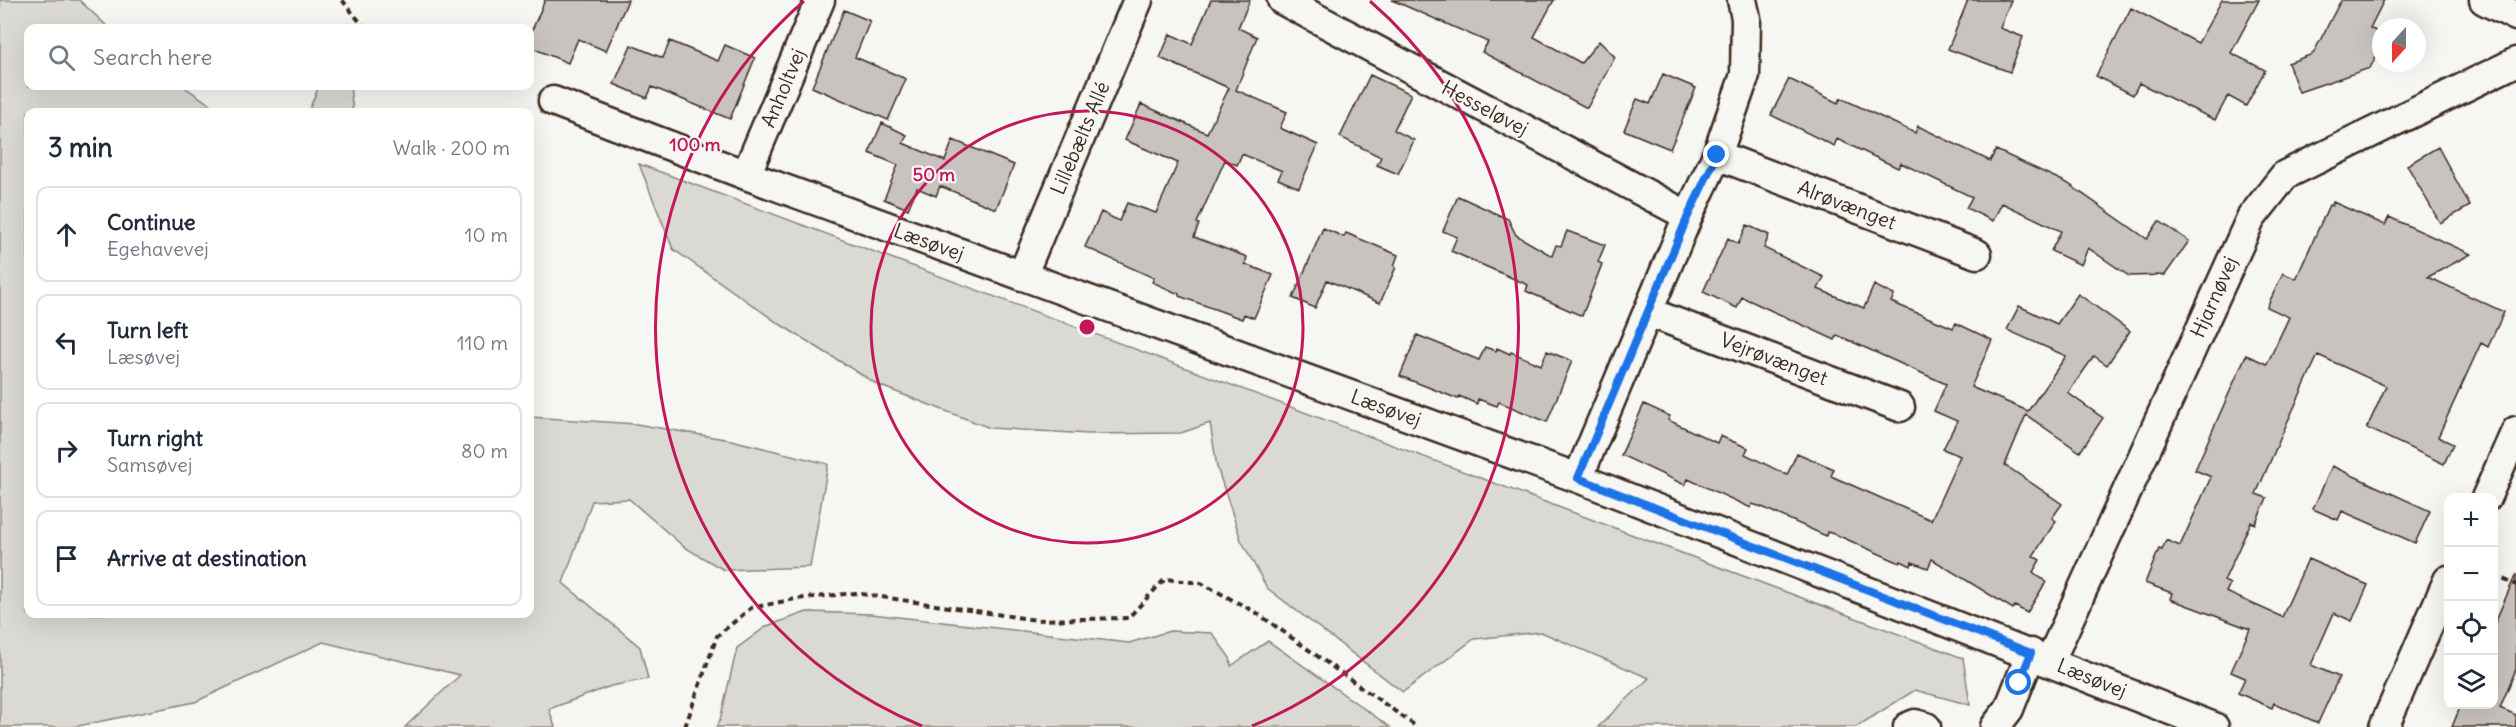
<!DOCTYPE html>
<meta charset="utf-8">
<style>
body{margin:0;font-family:Delius,sans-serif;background:#f6f6f7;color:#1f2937}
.controls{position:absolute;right:18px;bottom:18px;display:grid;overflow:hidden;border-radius:12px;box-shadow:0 6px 24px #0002}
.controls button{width:54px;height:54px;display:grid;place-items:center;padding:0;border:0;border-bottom:2px solid #e0e1e3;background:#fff;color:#1f2937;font:30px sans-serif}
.compass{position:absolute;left:2372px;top:18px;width:54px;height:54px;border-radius:50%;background:#fff;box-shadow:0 6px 24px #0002;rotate:201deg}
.stop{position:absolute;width:18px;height:18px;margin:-14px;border:4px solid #1a73e8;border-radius:50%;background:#fff}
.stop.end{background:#1a73e8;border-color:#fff;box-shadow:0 2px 6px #0008}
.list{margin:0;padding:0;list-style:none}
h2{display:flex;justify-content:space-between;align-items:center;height:78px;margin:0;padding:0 24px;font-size:26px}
h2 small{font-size:20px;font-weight:400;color:#747a83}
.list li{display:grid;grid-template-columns:39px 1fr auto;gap:18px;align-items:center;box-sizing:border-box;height:96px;margin:0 12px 12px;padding:0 12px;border:2px solid #e0e1e3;border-radius:12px}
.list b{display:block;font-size:22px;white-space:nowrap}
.list p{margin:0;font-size:20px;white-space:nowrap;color:#747a83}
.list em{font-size:20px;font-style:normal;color:#747a83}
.icon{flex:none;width:33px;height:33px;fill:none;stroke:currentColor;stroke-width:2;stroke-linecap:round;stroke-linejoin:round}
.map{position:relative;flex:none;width:2516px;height:727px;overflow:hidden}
.search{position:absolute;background:#fff;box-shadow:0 6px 24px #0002;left:24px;top:24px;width:510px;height:66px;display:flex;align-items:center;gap:15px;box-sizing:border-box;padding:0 21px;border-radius:12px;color:#747a83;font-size:22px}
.panel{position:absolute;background:#fff;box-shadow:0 6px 24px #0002;left:24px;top:108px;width:510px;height:510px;border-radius:12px}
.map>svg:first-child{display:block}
.green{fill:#dad9d3;stroke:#8a8278;stroke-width:1.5}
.building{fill:#c8c3be;stroke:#3b2a1e;stroke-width:1.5}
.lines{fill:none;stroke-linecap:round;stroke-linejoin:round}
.minor-casing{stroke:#3b2a1e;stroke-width:33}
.path{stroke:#3b2a1e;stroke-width:4;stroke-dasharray:6 4.5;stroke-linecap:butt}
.minor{stroke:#f6f6f2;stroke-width:28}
.route{stroke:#1a73e8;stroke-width:8}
.ring{fill:none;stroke:#c2185b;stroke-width:3}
.labels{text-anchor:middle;stroke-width:4.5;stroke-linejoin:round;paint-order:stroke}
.street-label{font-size:20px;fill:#3b2a1e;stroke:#f6f6f2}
.centre{fill:#c2185b;stroke:#f6f6f2;stroke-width:3}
.ring-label{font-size:18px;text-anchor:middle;font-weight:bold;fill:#c2185b;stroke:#f6f6f2;stroke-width:4.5;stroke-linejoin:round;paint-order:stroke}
</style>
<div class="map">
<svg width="2516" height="727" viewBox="0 0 2516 727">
<rect width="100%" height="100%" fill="#f6f6f2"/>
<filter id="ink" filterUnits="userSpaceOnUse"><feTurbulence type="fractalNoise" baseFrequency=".0167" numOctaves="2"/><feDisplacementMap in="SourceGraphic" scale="12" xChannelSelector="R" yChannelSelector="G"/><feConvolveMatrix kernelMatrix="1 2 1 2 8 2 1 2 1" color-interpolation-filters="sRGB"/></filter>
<g filter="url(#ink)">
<path class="green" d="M 0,0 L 79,0 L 109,28 L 28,28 L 28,86 L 183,86 L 221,112 L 28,112 L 28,614 L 530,614 L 530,417 L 636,424 L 731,440 L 828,464 L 810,567 L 724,570 L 684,547 L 629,499 L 592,501 L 563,583 L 640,647 L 648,679 L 611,686 L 549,709 L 555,727 L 405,727 L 460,675 L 323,642 L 195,702 L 73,727 L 0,727 Z
M 319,86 L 350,86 L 353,112 L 308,112 Z
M 639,164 L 1963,658 L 1970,705 L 1915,690 L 1856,727 L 1598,727 L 1649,678 L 1541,632 L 1474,639 L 1403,692 L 1267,588 L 1241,540 L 1217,467 L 1210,423 L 1181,433 L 1089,434 L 990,428 L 878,385 L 778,323 L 673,249 Z
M 807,612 L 871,614 L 1129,643 L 1170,631 L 1212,633 L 1230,658 L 1231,666 L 1268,641 L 1390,727 L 716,727 L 720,720 L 737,648 L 767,626 Z"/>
<path class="building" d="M 545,0 L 628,0 L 606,51 L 578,39 L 568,63 L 530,47 L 530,35 Z
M 1211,0 L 1250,0 L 1238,28 L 1257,37 L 1236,90 L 1287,112 L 1280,128 L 1318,145 L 1299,188 L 1278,179 L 1282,171 L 1242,154 L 1237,165 L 1225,160 L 1197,223 L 1199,224 L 1194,237 L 1247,257 L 1245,264 L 1273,275 L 1254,318 L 1244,314 L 1242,319 L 1179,296 L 1179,294 L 1152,282 L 1154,278 L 1085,247 L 1101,212 L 1119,221 L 1127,203 L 1156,213 L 1178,163 L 1125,140 L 1141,104 L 1207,133 L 1229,88 L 1160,58 L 1170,34 L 1192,44 Z
M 1392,0 L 1554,0 L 1534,37 L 1581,63 L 1599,41 L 1615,57 L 1587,108 L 1482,52 L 1488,42 Z
M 1968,0 L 2011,0 L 2000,28 L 2023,37 L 2010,72 L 1948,49 Z
M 2222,0 L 2259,0 L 2231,53 L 2265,70 L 2246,106 L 2228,96 L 2215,120 L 2139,83 L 2133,95 L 2096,76 L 2131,8 L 2198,43 Z
M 2341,0 L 2384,0 L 2370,28 L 2381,34 L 2381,47 L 2370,68 L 2299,92 L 2288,63 L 2313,54 Z
M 844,10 L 870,21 L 855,57 L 906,79 L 888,120 L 812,87 Z
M 670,41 L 718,61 L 725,45 L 755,58 L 730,119 L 652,87 L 647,98 L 614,84 L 631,45 L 663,58 Z
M 1663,74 L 1696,88 L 1670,149 L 1624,130 L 1637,99 L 1650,104 Z
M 1370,75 L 1411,94 L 1394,130 L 1414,140 L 1398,174 L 1377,165 L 1381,157 L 1340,137 Z
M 1789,79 L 1838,103 L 1841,98 L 1915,133 L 1918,126 L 1990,161 L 1996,150 L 2067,183 L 2147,239 L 2159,221 L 2189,241 L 2165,275 L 2129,276 L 2088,248 L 2081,265 L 2051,251 L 2061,231 L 2002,203 L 1993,221 L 1966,208 L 1972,197 L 1901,163 L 1898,168 L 1837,139 L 1834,146 L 1771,115 Z
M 882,123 L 907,135 L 903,143 L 945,161 L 953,140 L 1014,165 L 996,209 L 940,186 L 936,196 L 917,188 L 908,209 L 884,199 L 898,165 L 869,153 Z
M 2438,147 L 2470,206 L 2440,223 L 2407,165 Z
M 1458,196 L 1508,219 L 1516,235 L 1552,256 L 1556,245 L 1561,246 L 1567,231 L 1605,245 L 1598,262 L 1602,264 L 1582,316 L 1526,291 L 1528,285 L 1451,251 L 1457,237 L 1443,231 Z
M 2333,202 L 2385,225 L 2389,217 L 2471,254 L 2428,277 L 2504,312 L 2488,347 L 2481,343 L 2438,437 L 2453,444 L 2444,464 L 2367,428 L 2386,386 L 2318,355 L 2287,423 L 2256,494 L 2267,498 L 2255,524 L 2251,522 L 2224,581 L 2230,584 L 2226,592 L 2282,617 L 2308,559 L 2368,585 L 2352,621 L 2334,613 L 2311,665 L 2339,677 L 2318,723 L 2274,703 L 2272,708 L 2238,693 L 2245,678 L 2231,672 L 2250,629 L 2170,599 L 2172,593 L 2145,583 L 2159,549 L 2162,550 L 2166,540 L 2180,546 L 2211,477 L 2195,470 L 2246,355 L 2267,364 L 2289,317 L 2267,307 L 2283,273 L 2296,279 L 2329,205 L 2332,206 Z
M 1747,225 L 1769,235 L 1764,248 L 1824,277 L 1818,289 L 1864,308 L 1874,285 L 1894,295 L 1891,302 L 1953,328 L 1956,323 L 1992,340 L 1971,387 L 2028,411 L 2066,356 L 2007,330 L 2019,306 L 2057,324 L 2078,294 L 2130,331 L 2107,365 L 2094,356 L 2068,393 L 2103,418 L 2080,452 L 2026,415 L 2005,465 L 2062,504 L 2052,518 L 2056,521 L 2033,556 L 2040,560 L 2033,572 L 2046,582 L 2027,613 L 2015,606 L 2013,609 L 1932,559 L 1928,568 L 1912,562 L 1911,566 L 1901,561 L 1900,563 L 1837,535 L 1827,532 L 1826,536 L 1762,507 L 1752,504 L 1751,508 L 1688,479 L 1685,485 L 1621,455 L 1644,404 L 1670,416 L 1668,420 L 1717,443 L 1720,436 L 1748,448 L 1745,454 L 1787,475 L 1797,453 L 1834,469 L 1831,476 L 1931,520 L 1960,456 L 1943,449 L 1957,421 L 1934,411 L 1946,384 L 1837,335 L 1835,340 L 1742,297 L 1737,308 L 1703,292 L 1728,238 L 1738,244 Z
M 1323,228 L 1344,237 L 1346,233 L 1398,255 L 1394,266 L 1396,267 L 1380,303 L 1327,280 L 1315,308 L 1293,298 Z
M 1417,335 L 1479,360 L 1485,347 L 1496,351 L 1497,348 L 1510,354 L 1511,352 L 1541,365 L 1547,351 L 1572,361 L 1547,422 L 1499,402 L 1497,406 L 1478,399 L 1477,404 L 1459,396 L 1458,399 L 1400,376 Z
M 2332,466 L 2430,511 L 2415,543 L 2342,511 L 2338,520 L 2313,509 Z
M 2516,574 L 2516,669 L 2500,708 L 2516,715 L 2516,727 L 2452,727 L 2461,705 L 2493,706 L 2493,627 Z"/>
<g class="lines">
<g class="minor-casing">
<path id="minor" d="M 1282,0 L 1688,216
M 2484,0 L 2516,16
M 553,101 L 746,175 L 1578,478 L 2214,727
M 1717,155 L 1977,254
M 746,175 L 820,0
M 1022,276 L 1138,0
M 1648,312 L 1900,407
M 1578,478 L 1688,216 L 1717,155 L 1745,75 L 1746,18 L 1742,0
M 2486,498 L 2516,431
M 2050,661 L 2251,218 L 2285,175 L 2516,62
M 1908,727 L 1915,724 L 1926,727
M 1995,727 L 2009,709 L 2031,653
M 2384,727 L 2448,580"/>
</g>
<path class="path" d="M 342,0 L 365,28
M 2494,575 L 2516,585
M 685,727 L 717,636 L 751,608 L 795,599 L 855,593 L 1036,620 L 1128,618 L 1165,579 L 1201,583 L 1257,613 L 1417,727"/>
<use href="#minor" class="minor"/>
</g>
</g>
<g class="lines" filter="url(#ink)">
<path class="route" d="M 1717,155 L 1688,216 L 1578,478 L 2031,653 L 2019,683"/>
</g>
<g class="ring">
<circle cx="1087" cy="327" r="216"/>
<path d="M922 726A432 432 0 0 1 804 1M1370 1A432 432 0 0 1 1252 726"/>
</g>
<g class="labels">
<g class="street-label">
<text transform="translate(783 88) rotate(-67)" y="7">Anholtvej</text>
<text transform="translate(1485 108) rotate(28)" y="7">Hesseløvej</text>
<text transform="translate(1080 138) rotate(-67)" y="7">Lillebælts Allé</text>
<text transform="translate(1847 205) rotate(21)" y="7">Alrøvænget</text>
<text transform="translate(929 242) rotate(20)" y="7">Læsøvej</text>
<text transform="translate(2214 297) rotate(-66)" y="7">Hjarnøvej</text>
<text transform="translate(1774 359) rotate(21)" y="7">Vejrøvænget</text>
<text transform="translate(1386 408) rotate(20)" y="7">Læsøvej</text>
<text transform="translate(2092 678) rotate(22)" y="7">Læsøvej</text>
</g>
</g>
<circle cx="1087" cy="327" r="9" class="centre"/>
<g class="ring-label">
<text x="695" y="151">100 m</text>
<text x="934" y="181">50 m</text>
</g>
</svg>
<div class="controls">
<button>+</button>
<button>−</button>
<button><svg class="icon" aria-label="locate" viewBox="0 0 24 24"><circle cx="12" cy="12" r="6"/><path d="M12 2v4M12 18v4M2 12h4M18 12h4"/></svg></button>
<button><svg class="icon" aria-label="layers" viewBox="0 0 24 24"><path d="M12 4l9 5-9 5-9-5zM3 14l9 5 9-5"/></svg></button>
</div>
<svg class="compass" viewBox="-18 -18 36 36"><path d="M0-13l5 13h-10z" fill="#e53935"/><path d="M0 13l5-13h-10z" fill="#747a83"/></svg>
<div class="stop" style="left:2019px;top:683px"></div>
<div class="stop end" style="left:1717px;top:155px"></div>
<div class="search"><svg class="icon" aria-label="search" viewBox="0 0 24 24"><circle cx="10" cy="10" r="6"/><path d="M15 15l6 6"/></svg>Search here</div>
<section class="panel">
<h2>3 min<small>Walk · 200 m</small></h2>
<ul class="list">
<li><svg class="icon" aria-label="ahead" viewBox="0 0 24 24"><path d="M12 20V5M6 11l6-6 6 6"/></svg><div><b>Continue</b><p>Egehavevej</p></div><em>10 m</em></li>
<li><svg class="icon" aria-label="left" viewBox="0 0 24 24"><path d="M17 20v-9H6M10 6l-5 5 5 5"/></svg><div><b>Turn left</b><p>Læsøvej</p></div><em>110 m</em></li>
<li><svg class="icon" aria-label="right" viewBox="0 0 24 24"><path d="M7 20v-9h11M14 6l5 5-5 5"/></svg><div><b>Turn right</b><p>Samsøvej</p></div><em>80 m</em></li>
<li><svg class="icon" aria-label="arrive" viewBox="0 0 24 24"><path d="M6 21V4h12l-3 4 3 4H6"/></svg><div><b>Arrive at destination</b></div></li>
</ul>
</section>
</div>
